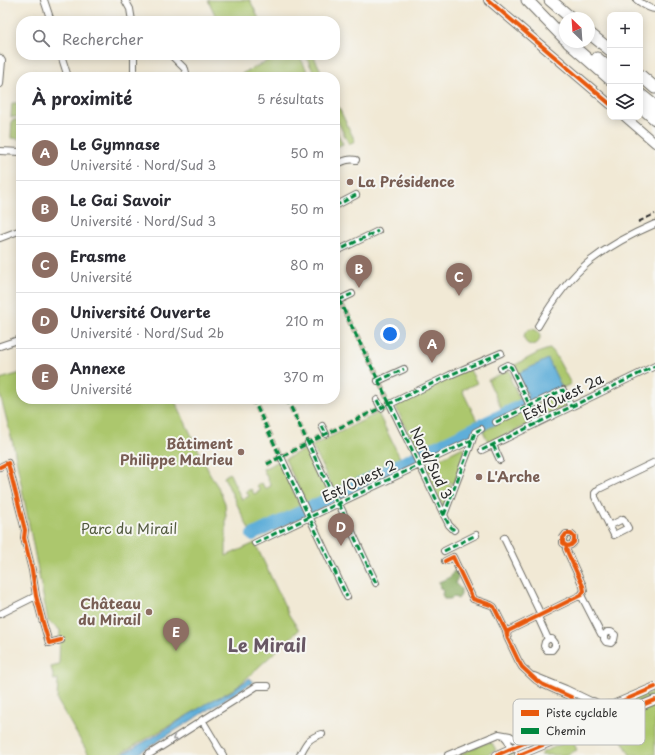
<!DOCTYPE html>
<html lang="fr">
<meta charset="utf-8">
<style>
body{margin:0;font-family:"Playpen Sans",sans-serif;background:#f7f7f7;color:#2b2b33}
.controls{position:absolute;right:12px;top:12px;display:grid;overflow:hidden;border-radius:8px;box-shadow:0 2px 10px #0003}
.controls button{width:36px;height:36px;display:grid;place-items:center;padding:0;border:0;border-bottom:1px solid #e1e1e2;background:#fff;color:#2b2b33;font:20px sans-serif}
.compass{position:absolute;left:559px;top:12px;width:36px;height:36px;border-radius:50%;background:#fff;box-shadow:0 2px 10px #0003;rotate:335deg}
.you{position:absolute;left:390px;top:334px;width:14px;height:14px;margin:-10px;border:3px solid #fff;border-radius:50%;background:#1a73e8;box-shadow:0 0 0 6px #1a73e833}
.badge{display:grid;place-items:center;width:26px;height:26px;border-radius:50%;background:#1f6fb2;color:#fff;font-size:13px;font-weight:700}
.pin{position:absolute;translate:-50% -33px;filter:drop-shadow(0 1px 2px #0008)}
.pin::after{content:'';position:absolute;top:21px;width:14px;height:12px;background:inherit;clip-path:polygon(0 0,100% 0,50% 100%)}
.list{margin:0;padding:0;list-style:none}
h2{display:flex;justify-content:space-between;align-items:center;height:52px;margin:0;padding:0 16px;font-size:17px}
h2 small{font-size:13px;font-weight:400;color:#7c7c81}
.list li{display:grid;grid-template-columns:26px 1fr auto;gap:12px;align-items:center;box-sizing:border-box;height:56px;padding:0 16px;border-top:1px solid #e1e1e2}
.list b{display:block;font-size:15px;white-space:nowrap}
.list p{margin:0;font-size:13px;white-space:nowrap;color:#7c7c81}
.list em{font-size:13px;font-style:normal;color:#7c7c81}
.icon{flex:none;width:22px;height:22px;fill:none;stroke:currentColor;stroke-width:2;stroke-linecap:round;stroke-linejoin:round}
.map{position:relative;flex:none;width:655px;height:755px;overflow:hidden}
.search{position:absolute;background:#fff;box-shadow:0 2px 10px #0003;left:16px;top:16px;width:324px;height:44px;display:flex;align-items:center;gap:10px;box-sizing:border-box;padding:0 14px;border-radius:16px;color:#7c7c81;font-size:15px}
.panel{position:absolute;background:#fff;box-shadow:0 2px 10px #0003;left:16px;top:72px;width:324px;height:332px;border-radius:16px}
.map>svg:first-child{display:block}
.green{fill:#acc76d;stroke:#6c794c}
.forest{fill:#89ac60;stroke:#5a6c46}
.water{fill:#5eaed9;stroke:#446c82}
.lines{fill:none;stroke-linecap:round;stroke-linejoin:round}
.river{stroke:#5eaed9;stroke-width:12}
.street-tunnel{stroke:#c9c3b3;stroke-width:6;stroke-dasharray:6 3;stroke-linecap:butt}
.street-casing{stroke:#706e66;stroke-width:8}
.secondary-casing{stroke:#706e66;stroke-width:10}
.highway-casing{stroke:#706e66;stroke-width:13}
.street{stroke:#fff;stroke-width:6}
.secondary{stroke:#fff;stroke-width:8}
.highway{stroke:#fff;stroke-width:11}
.rail{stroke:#2b2b2b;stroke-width:2;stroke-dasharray:6 3;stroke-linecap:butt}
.quiet{stroke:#00873e;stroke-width:3;stroke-dasharray:6 3;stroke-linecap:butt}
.cycleway-casing{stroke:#f6f6f2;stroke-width:6}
.cycleway{stroke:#e8590c;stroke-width:4}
.oneway{stroke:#a0a0a0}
.education-dot{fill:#8d6e63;stroke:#f6f6f2;stroke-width:1.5}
.labels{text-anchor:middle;stroke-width:4;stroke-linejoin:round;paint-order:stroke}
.education-label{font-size:14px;font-weight:bold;fill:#785e54;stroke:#f6f6f2;text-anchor:start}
.street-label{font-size:14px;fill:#2b2b2b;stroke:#f6f6f2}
.park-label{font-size:14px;fill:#525a3f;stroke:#f6f6f2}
.district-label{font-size:18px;font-weight:bold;fill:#685764;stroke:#f6f6f2}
.key{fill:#f6f6f2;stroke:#b9b9b6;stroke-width:1}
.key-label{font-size:11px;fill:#2b2b2b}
</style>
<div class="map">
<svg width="655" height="755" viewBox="0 0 655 755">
<rect width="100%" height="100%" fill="#f6f6f2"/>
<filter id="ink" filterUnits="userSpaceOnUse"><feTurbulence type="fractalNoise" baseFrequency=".025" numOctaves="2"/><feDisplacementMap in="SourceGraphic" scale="8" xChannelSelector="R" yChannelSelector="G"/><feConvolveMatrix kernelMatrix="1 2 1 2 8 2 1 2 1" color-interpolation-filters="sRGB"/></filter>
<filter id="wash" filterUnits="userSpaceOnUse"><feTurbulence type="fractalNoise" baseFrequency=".012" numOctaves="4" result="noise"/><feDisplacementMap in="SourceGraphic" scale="16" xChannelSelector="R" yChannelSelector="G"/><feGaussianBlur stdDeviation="0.9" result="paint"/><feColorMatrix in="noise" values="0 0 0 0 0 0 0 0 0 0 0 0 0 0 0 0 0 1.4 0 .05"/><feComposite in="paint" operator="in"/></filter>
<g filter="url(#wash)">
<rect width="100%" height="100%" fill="#f1e9d5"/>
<path class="green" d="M 208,0 L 250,0 L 260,21 L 218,21 Z
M 280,55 L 299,55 L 310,77 L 235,77 Z
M 305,55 L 313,55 L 324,77 L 316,77 Z
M 335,100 L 355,141 L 349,144 L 335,116 Z
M 12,103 L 21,103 L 21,117 L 11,117 Z
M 12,120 L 21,120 L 21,139 L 11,138 Z
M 335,129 L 343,144 L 335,148 Z
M524 337a8 8 0 1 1 16 0a8 8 0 1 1-16 0Z
M 549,349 L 552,350 L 555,354 L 571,384 L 531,402 L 513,366 L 540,352 Z
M 470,367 L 470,370 L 477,383 L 462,390 L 480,427 L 472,431 L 470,437 L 421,460 L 395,405 Z
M 509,370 L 512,377 L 510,378 L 521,401 L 502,410 L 488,380 Z
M 21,373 L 21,399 L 174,399 L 211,476 L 218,487 L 225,503 L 226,517 L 226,556 L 255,543 L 289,615 L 299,630 L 237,687 L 118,755 L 89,755 L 57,700 L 58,679 L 54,680 L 51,667 L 59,665 L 60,630 L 48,621 L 14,448 L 0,394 L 0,379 Z
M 562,393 L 568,406 L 539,420 L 533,407 Z
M 529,408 L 535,421 L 489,443 L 483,431 Z
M 378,413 L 405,468 L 339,500 L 312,446 Z
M 463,447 L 465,451 L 454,484 L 426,471 L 423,467 Z
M 307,448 L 333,502 L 311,513 L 285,459 Z
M 279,461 L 305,516 L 254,540 L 224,477 L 229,473 L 230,474 L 242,500 L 249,496 L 246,491 L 251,489 L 254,494 L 260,491 L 257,485 L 262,483 L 265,489 L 271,486 L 263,469 Z
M 428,475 L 453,486 L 444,509 Z
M 655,691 L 655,696 L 618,712 L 616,706 Z
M 655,705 L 655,755 L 630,755 L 619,735 L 627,731 L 622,719 Z
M 569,723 L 573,731 L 538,743 L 511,755 L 504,755 Z
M 573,739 L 575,746 L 577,750 L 566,755 L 540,755 L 543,752 Z
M 485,743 L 492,743 L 496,750 L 487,755 L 458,755 Z"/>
<path class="forest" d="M 456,570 L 459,576 L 455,583 L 461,589 L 461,595 L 458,599 L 454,597 L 450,599 L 444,599 L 442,594 L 443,591 L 440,588 L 439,582 L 450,577 L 453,572 Z"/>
<path class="water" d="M 548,359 L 562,388 L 531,402 L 517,374 Z
M 250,678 L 253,682 L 136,755 L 121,755 L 155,736 L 211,701 L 230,692 Z"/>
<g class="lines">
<path class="river" d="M 252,535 L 528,402"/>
</g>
</g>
<g filter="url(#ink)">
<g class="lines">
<path class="street-tunnel" d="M 253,399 L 281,457
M 287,399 L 308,443
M 267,464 L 326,434 L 390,404 L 335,292"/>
<g class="street-casing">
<path id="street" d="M 44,0 L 51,21
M 125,0 L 130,9 L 132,21
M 637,0 C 643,4 648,9 655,9
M 61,55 L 68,77
M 134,55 L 134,77
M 171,55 L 185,69 L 187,77
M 0,58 L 2,61 L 0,84
M 0,151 L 21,152
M 335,165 C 342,162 348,158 356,160
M 335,206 L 356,195
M 0,238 L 21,230
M 335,252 L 378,231
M 339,300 L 352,294
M 538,326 C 552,302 569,278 590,261 C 608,247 634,233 655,224
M 0,346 L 21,339
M 501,368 L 507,365 L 511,367 L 530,406 L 538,423
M 378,381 L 404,369
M 377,400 L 381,408
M 496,422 L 563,390 L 571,407
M 322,426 L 326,434
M 308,443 L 337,504
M 493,445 L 500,460
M 482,450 L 655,366
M 281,457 L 347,597
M 0,467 L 8,463 L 25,530 L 24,538 L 32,570 L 36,596 L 42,619 L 49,643 L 61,640
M 339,504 L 376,583
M 444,515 L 470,447 L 475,432 L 481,429
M 609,526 L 623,519 L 628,528 L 614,535 L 595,497 L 595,493 L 599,489 L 655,462
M 454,530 L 449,525 L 444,515 L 390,404 L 450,375 L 501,353
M 504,538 L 541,615
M 255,543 L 472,440
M 444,551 L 476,535
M 445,561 L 453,557 L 473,599 L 491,605 L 494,607 L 506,631 L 508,639 L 518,660 L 522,667 L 536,680 L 542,684 L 571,697 L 575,704 L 575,714
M 581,595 L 601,634 L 604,635 L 604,639 L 606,642 L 611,643 L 614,640 L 615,635 L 611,632 L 607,632 L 604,635
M 0,614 L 36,596
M 538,617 L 548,639 L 552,639 L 555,643 L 555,646 L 552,650 L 547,650 L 544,646 L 545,642 L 548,639
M 507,635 L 508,631 L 581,595 L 584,591 L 583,586 L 566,549 L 567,546 L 563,543 L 563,538 L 566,534 L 571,534 L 574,537 L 574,542 L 571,545 L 567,546
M 534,676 L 566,689 L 593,702
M 202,720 L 223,755
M 503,735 C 508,740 510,742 509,750
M 148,755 L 257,686 L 268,686
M 300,755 C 306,743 308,738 322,734
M 448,755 L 499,734 L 510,736 L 518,741 L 525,743"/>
</g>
<g class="secondary-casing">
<path id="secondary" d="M 488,0 L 610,104
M 625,117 L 655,143
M 497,755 L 560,727 L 570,719 L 581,705 L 593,702 L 601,706 L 613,705 L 655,687
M 519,755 L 569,734 L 596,730 L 600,728 L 607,722 L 618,715 L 655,700"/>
</g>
<g class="highway-casing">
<path id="highway" d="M 527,0 L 565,39
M 550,0 L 571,18
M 589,33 L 610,50
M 568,42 L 610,79
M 597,58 L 610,69
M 640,75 L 655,88
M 640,94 L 655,106
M 640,106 L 655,119"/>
</g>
<use href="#street" class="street"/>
<use href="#secondary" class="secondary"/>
<use href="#highway" class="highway"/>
<path class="rail" d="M 638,222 L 655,214"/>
<path class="quiet" d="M 335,206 L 356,195
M 335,252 L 378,231
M 335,292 L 443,513 L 449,525 L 454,530
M 339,300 L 352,294
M 501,368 L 507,365 L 511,367 L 530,406 L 538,423
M 378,381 L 404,369
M 253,399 L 347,597
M 287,399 L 337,504
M 377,400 L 381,408
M 496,422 L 563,390 L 571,407
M 322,426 L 326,434
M 493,445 L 500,460
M 482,450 L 655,366
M 267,464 L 326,434 L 450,375 L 501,353
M 339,504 L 376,583
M 444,515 L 470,447 L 475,432 L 481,429
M 255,543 L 472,440
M 444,551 L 476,535"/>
<g class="cycleway-casing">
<path id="cycleway" d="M 488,0 L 610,104
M 0,467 L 8,463 L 25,530 L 24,538 L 32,570 L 36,596 L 42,619 L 49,643 L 61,640
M 445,561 L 453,557 L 473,599 L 491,605 L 494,607 L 506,631 L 508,639 L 518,660 L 522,667 L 536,680 L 542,684 L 571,697 L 575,704 L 575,714
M 507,635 L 508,631 L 581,595 L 584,591 L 583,586 L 566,549 L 567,546 L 563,543 L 563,538 L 566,534 L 571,534 L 574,537 L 574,542 L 571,545 L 567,546
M 497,755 L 560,727 L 570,719 L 581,705 L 593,702 L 601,706 L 613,705 L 655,687
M 519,755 L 569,734 L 596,730 L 600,728 L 607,722 L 618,715 L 655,700"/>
</g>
<use href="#cycleway" class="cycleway"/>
</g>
<defs><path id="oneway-chevron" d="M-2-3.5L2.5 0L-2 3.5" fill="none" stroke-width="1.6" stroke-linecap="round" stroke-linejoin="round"/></defs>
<use class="oneway" href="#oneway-chevron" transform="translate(175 738) rotate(147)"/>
</g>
<g class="education-dot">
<circle cx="350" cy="182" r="4"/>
<circle cx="241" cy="452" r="4"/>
<circle cx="479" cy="477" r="4"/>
<circle cx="149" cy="612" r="4"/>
</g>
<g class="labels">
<g class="education-label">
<text x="358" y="187">La Présidence</text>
<text x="233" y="449" text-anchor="end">Bâtiment<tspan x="233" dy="16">Philippe Malrieu</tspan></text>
<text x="487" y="482">L'Arche</text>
<text x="141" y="609" text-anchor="end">Château<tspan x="141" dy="16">du Mirail</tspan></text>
</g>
<g class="street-label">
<text transform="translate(563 397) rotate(-26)" y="5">Est/Ouest 2a</text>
<text transform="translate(431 463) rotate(64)" y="5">Nord/Sud 3</text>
<text transform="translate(359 481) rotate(-25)" y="5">Est/Ouest 2</text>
</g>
<g class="park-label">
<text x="129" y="534">Parc du Mirail</text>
</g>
<g class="district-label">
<text x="267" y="652">Le Mirail</text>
</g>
</g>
<rect x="513" y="699" width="132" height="46" rx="6" class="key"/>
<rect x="521" y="710" width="18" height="6" fill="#e8590c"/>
<rect x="521" y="728" width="18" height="6" fill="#00873e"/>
<g class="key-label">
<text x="546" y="717">Piste cyclable</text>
<text x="546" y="735">Chemin</text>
</g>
</svg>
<div class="controls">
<button>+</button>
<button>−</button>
<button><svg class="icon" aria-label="layers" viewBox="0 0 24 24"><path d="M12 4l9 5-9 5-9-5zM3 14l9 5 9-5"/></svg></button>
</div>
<svg class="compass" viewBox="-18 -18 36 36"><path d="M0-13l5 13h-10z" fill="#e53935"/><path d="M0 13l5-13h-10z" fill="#7c7c81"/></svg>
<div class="you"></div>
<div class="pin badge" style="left:432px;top:363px;background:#8d6e63">A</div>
<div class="pin badge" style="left:359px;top:288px;background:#8d6e63">B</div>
<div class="pin badge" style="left:459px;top:296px;background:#8d6e63">C</div>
<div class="pin badge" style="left:341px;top:546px;background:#8d6e63">D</div>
<div class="pin badge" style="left:176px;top:651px;background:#8d6e63">E</div>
<div class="search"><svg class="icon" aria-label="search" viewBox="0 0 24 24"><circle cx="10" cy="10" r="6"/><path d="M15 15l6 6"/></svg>Rechercher</div>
<section class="panel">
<h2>À proximité<small>5 résultats</small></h2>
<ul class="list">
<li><span class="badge" style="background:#8d6e63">A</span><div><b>Le Gymnase</b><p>Université · Nord/Sud 3</p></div><em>50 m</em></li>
<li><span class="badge" style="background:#8d6e63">B</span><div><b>Le Gai Savoir</b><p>Université · Nord/Sud 3</p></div><em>50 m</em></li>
<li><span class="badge" style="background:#8d6e63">C</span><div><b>Erasme</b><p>Université</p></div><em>80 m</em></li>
<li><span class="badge" style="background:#8d6e63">D</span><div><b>Université Ouverte</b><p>Université · Nord/Sud 2b</p></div><em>210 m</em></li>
<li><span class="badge" style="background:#8d6e63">E</span><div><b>Annexe</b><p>Université</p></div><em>370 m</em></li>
</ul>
</section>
</div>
